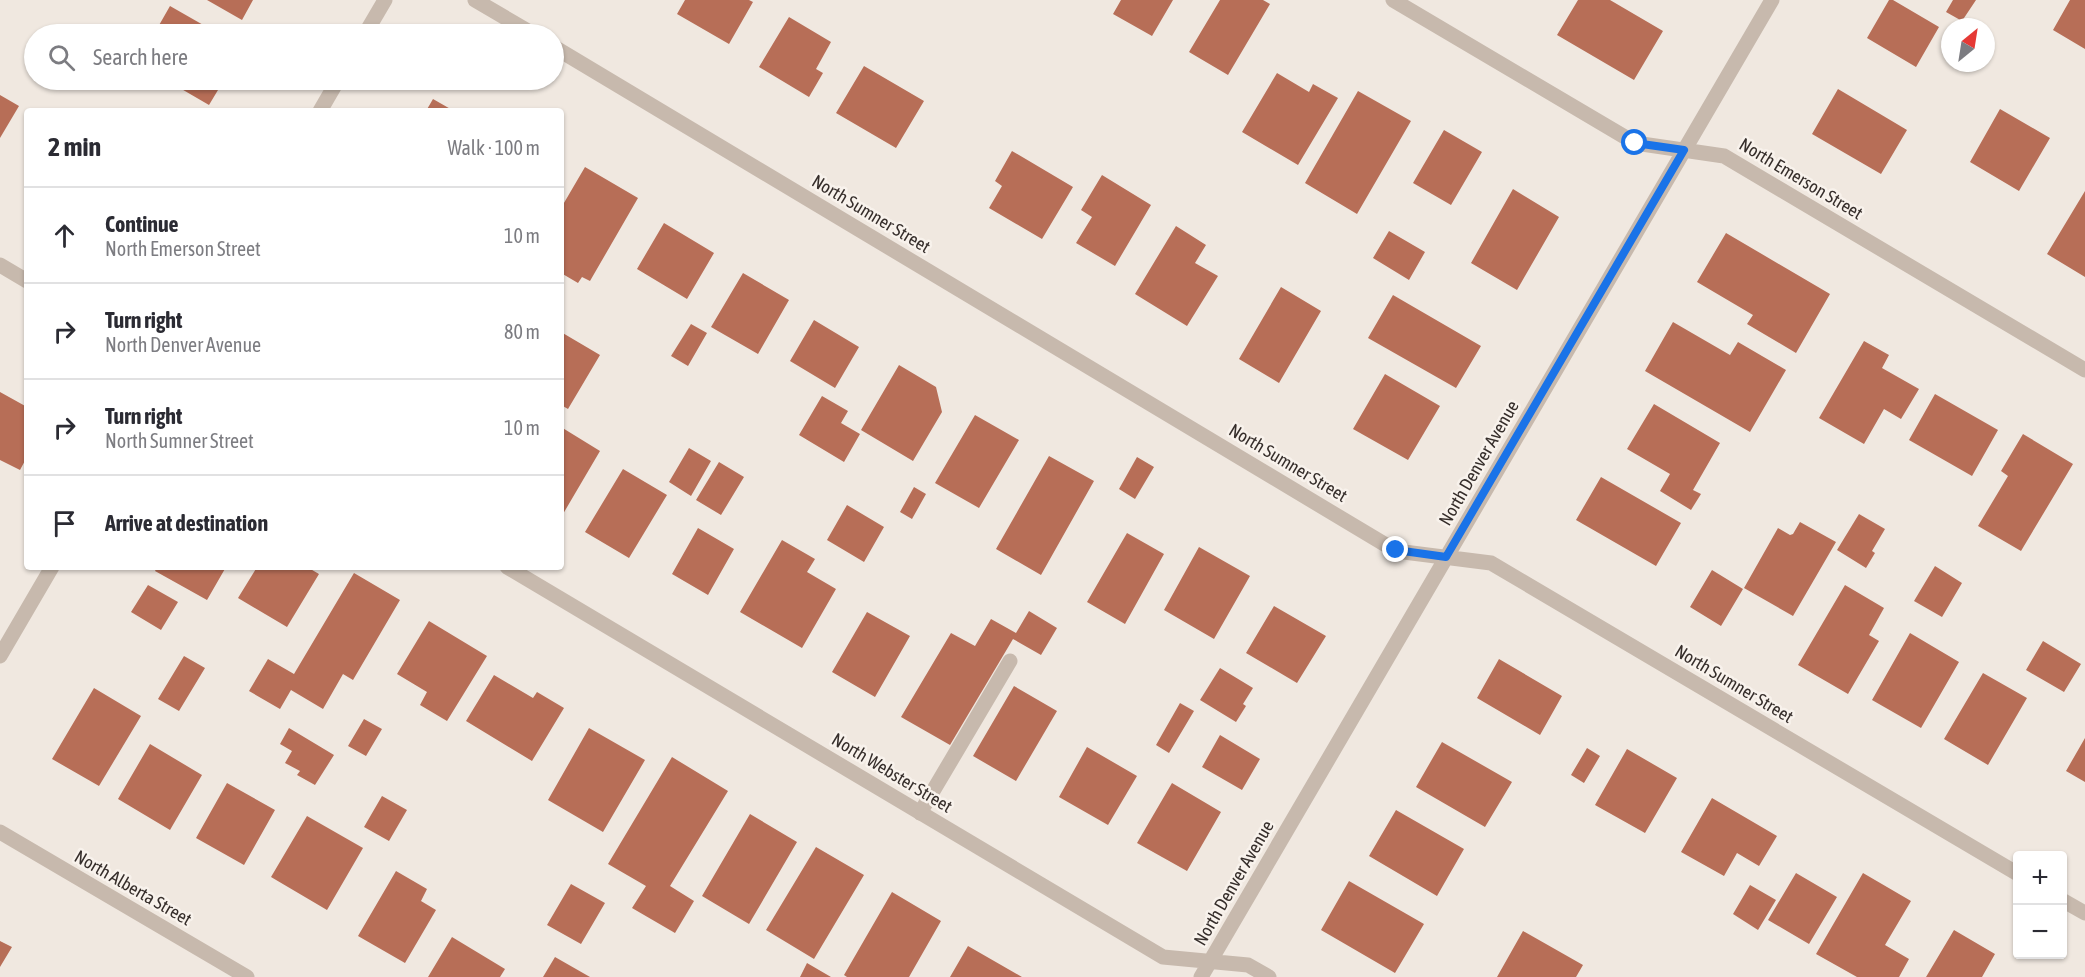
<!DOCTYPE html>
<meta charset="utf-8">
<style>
body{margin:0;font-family:"Asap Condensed",sans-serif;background:#f2f2f3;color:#2b2b33}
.controls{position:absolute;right:18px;bottom:18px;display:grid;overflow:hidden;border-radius:6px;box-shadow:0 2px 4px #0004}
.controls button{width:54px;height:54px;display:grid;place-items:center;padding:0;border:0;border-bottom:2px solid #e1e1e2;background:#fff;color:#2b2b33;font:30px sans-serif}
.compass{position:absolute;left:1941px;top:18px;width:54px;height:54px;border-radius:50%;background:#fff;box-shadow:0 2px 4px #0004;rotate:30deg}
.stop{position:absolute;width:18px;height:18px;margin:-14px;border:4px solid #1a73e8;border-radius:50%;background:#fff}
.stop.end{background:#1a73e8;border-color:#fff;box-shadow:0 2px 6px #0008}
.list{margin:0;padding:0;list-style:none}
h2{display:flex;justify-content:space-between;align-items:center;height:78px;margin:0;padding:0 24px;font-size:26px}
h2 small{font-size:20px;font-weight:400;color:#7c7c81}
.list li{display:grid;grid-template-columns:39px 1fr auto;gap:18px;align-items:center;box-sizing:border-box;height:96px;padding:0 24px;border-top:2px solid #e1e1e2}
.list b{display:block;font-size:22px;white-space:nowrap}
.list p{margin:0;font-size:20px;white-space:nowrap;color:#7c7c81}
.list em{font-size:20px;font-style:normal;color:#7c7c81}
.icon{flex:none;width:33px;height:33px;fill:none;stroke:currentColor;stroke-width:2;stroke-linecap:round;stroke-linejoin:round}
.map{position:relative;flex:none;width:2085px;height:977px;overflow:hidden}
.search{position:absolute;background:#fff;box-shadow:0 2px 4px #0004;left:24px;top:24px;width:540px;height:66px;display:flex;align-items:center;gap:15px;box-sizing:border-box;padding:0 21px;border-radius:33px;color:#7c7c81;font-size:22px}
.panel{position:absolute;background:#fff;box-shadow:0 2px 4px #0004;left:24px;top:108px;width:540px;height:462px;border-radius:6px}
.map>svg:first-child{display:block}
.building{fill:#b76e57}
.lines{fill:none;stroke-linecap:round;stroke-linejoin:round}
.lane{stroke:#c7b9ad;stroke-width:15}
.street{stroke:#c7b9ad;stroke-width:15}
.route{stroke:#1a73e8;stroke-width:8}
.labels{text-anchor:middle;stroke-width:5;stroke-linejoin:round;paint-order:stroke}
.street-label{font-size:18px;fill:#362e2b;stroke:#f8f2ec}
</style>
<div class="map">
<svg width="2085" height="977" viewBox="0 0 2085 977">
<rect width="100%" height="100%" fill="#f0e8e0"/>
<path class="building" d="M 207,0 L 253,0 L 242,20 Z
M 685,0 L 749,0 L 753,2 L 729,44 L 677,14 Z
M 1121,0 L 1173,0 L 1152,36 L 1113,14 Z
M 1220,0 L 1263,0 L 1270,4 L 1228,75 L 1189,52 Z
M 1578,0 L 1610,0 L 1663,31 L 1634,80 L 1557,35 Z
M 1889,0 L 1893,0 L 1939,27 L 1916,67 L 1867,38 Z
M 1953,0 L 1976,0 L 1962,21 L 1946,12 Z
M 2070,0 L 2085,0 L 2085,49 L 2053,30 Z
M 170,6 L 219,34 L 154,34 Z
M 789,17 L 831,42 L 816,69 L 823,73 L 809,97 L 759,67 Z
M 864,66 L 924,101 L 896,148 L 836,113 Z
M 1277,73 L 1309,92 L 1313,84 L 1338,98 L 1298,165 L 1242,132 Z
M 166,80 L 224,80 L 209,105 Z
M 1838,89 L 1907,130 L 1881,174 L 1812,134 Z
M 1358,91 L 1411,121 L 1357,214 L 1305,183 Z
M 0,95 L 19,106 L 0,138 Z
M 433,99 L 454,111 L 426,111 Z
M 2000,109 L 2050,138 L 2019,191 L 1970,162 Z
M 1444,130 L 1482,152 L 1451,205 L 1413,183 Z
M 1012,151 L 1073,187 L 1042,239 L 989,208 L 1002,186 L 995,181 Z
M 585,167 L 638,198 L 590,281 L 582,277 L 578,283 L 561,273 L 561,208 Z
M 1102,175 L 1151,205 L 1115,266 L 1076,243 L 1092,217 L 1081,210 Z
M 1513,189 L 1559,217 L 1517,290 L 1471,263 Z
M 2085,191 L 2085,277 L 2047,254 Z
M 664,223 L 714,253 L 687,299 L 637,269 Z
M 1176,226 L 1206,245 L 1195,263 L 1218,276 L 1187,326 L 1135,294 Z
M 1389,231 L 1425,252 L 1409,280 L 1373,258 Z
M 1726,233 L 1830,294 L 1796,353 L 1747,324 L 1753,315 L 1697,282 Z
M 743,273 L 789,300 L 758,354 L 711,327 Z
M 1281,287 L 1321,311 L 1279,383 L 1239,359 Z
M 1393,295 L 1481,346 L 1456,388 L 1368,338 Z
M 814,320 L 859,347 L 835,388 L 790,361 Z
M 1673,322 L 1730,355 L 1738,342 L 1786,370 L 1750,432 L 1645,371 Z
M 691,324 L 707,333 L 688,366 L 671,356 Z
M 561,332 L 600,355 L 568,409 L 561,405 Z
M 1864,341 L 1889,355 L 1882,368 L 1919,389 L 1901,419 L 1884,409 L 1864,444 L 1819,418 Z
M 899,365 L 936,387 L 942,412 L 913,461 L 861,430 Z
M 1385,374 L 1440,406 L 1408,460 L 1353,429 Z
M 0,392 L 27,407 L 27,457 L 20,470 L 0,460 Z
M 1935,394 L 1998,430 L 1972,476 L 1909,440 Z
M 822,396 L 848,411 L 841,423 L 860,434 L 844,462 L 799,435 Z
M 1654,404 L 1720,443 L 1693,490 L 1701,494 L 1691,510 L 1660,491 L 1670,474 L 1627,449 Z
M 975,415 L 1019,440 L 979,508 L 935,483 Z
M 561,427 L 600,451 L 563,514 L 561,513 Z
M 2023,434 L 2073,464 L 2021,551 L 1978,526 L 2008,476 L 2001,471 Z
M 689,448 L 711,461 L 691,496 L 669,482 Z
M 1049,456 L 1094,481 L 1041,575 L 996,549 Z
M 1137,457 L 1154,467 L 1135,499 L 1119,489 Z
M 719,462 L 744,477 L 721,515 L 696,500 Z
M 623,469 L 667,495 L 629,558 L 585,532 Z
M 1601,477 L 1681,523 L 1656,566 L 1576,520 Z
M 914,487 L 926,494 L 912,519 L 900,512 Z
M 847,505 L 884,527 L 864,562 L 827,540 Z
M 1859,514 L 1885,529 L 1872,551 L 1875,553 L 1866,568 L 1837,550 Z
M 1800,522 L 1836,542 L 1793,616 L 1744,588 L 1778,528 L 1790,535 L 1793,534 Z
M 698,528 L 734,549 L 708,595 L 672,574 Z
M 1127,533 L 1164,554 L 1125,624 L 1087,602 Z
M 782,540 L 815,559 L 807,572 L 836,589 L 802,648 L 740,612 Z
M 1199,547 L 1250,576 L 1214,639 L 1164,610 Z
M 1935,566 L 1962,583 L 1942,617 L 1914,601 Z
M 157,567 L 226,567 L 207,600 L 155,571 Z
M 257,567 L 307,567 L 319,574 L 287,627 L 238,598 Z
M 1712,570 L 1743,589 L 1721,626 L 1690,607 Z
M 354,573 L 400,600 L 353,680 L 343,674 L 323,709 L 291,690 L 280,709 L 249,691 L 268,659 L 294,674 Z
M 148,585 L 178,602 L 161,630 L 131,612 Z
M 1845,585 L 1884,608 L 1869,635 L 1879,641 L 1848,694 L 1798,665 Z
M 1274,606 L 1326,636 L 1297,683 L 1246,653 Z
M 1029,611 L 1057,628 L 1041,655 L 1013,639 L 950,745 L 901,717 L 951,633 L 975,646 L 991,619 L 1016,633 Z
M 867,612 L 910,636 L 875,697 L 832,672 Z
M 429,621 L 487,656 L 447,721 L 420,705 L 427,692 L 397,674 Z
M 1910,633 L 1959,662 L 1921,728 L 1872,700 Z
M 2043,641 L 2081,664 L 2064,692 L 2026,670 Z
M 184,656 L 205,668 L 179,711 L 158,699 Z
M 1499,659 L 1562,696 L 1540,735 L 1477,698 Z
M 1220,668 L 1253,688 L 1243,704 L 1246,706 L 1236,722 L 1200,700 Z
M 1983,673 L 2027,698 L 1988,765 L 1944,739 Z
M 494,675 L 533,698 L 537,692 L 564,708 L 532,761 L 466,721 Z
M 1014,686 L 1057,711 L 1016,781 L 973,756 Z
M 94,688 L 141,716 L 99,786 L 52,759 Z
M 1180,703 L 1194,711 L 1169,753 L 1156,745 Z
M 364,719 L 382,729 L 366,756 L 348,746 Z
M 289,728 L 334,755 L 315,785 L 297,775 L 300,771 L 285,763 L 292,751 L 280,744 Z
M 589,728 L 645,760 L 603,832 L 548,800 Z
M 1220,735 L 1260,759 L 1242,790 L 1202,767 Z
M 2085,738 L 2085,782 L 2066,771 Z
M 1442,742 L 1512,782 L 1485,827 L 1416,787 Z
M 150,744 L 202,775 L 170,830 L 118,799 Z
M 1087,747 L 1137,776 L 1108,825 L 1059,797 Z
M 1587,748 L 1600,756 L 1584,783 L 1571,775 Z
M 1627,749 L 1677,778 L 1645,833 L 1595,805 Z
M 672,757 L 728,791 L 670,886 L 694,901 L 675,933 L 632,908 L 646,886 L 608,864 Z
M 227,783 L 275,810 L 244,865 L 196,838 Z
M 1172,783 L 1221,812 L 1187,871 L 1137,843 Z
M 382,796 L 407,810 L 389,841 L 364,827 Z
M 1712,798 L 1777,836 L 1759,866 L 1737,853 L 1724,876 L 1681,852 Z
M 1396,810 L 1464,849 L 1437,896 L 1369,856 Z
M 750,814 L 797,842 L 749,924 L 702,896 Z
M 307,816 L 363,848 L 327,910 L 271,877 Z
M 816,847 L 864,875 L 814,959 L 766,930 Z
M 396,871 L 427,889 L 421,901 L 436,910 L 405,963 L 358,936 Z
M 1796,873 L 1837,897 L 1809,944 L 1768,920 Z
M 1863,873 L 1911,901 L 1885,945 L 1909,959 L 1899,977 L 1857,977 L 1816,954 Z
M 1349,881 L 1424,924 L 1395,973 L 1321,930 Z
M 571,884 L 605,903 L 581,944 L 547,925 Z
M 1750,885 L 1776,900 L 1758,930 L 1733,914 Z
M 892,892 L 941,921 L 909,977 L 847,977 L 844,975 Z
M 1954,930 L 1995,954 L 1982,977 L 1926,977 Z
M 1523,931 L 1583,965 L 1576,977 L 1497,977 Z
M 452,937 L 505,969 L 500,977 L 428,977 Z
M 0,941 L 12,947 L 0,967 Z
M 968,946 L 1022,977 L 950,977 Z
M 555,957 L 590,977 L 543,977 Z
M 807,963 L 831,977 L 800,977 Z"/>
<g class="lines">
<path class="lane" d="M 920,813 L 1010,661"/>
<path class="street" d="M 475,0 L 533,34
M 1393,0 L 1635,143 L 1724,156 L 2085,370
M 365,34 L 385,0
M 554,47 L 1396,551 L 1491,563 L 2018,874
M 320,111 L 338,80
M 0,265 L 27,281
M 507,567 L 1163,957 L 1248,965 L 1269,977
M 0,656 L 52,567
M 0,832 L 247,977
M 2062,900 L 2085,913
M 1201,977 L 1772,0"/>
</g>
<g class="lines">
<path class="route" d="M 1396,550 L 1446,557 L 1684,150 L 1635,143"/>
</g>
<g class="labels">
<g class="street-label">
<text transform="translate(1801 179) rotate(31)" y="6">North Emerson Street</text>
<text transform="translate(871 214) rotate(31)" y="6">North Sumner Street</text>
<text transform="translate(1288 463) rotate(31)" y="6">North Sumner Street</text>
<text transform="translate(1479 463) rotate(-60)" y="6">North Denver Avenue</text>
<text transform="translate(1734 684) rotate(31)" y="6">North Sumner Street</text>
<text transform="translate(892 773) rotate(31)" y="6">North Webster Street</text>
<text transform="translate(1234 883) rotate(-60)" y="6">North Denver Avenue</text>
<text transform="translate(133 888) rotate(30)" y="6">North Alberta Street</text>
</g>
</g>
</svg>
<div class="controls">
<button>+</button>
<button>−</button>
</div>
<svg class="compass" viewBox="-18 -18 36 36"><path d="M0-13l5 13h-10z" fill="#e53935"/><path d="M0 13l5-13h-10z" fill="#7c7c81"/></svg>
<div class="stop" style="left:1635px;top:143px"></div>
<div class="stop end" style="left:1396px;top:550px"></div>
<div class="search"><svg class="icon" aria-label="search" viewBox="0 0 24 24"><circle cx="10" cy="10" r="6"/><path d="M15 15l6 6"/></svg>Search here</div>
<section class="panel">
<h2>2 min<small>Walk · 100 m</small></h2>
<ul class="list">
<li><svg class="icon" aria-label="ahead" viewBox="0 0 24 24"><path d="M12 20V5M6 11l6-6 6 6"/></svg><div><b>Continue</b><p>North Emerson Street</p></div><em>10 m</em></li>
<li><svg class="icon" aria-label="right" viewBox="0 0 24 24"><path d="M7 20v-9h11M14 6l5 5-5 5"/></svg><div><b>Turn right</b><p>North Denver Avenue</p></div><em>80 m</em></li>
<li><svg class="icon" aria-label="right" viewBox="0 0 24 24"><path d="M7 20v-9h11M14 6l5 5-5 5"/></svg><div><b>Turn right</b><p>North Sumner Street</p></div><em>10 m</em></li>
<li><svg class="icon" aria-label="arrive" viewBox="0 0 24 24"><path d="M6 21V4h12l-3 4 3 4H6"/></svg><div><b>Arrive at destination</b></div></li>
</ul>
</section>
</div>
